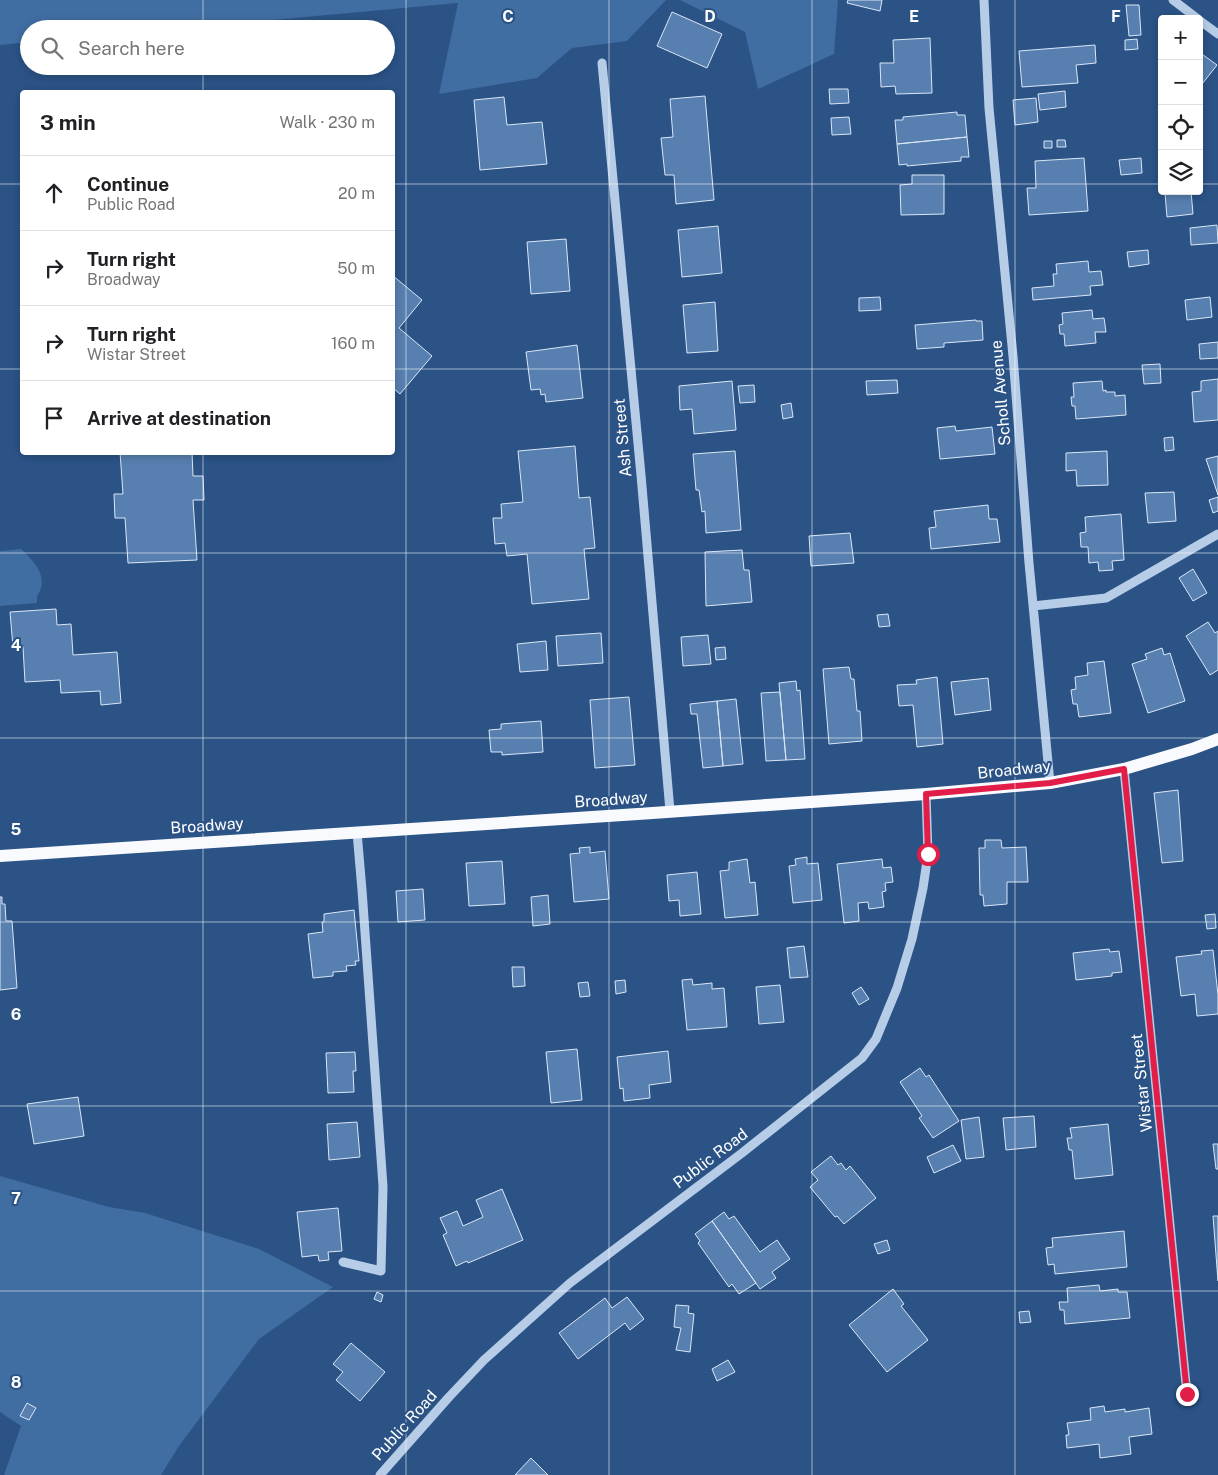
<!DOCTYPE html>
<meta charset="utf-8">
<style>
body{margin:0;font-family:"Public Sans",sans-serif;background:#f2f2f2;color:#202124}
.controls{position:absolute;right:15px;top:15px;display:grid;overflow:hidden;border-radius:5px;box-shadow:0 2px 8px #0003}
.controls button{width:45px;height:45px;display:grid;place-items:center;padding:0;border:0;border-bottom:1px solid #e0e0e0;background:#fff;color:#202124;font:25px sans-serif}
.stop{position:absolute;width:15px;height:15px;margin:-11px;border:4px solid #e11d48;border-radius:50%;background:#fff}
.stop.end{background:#e11d48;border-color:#fff;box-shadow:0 1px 5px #0008}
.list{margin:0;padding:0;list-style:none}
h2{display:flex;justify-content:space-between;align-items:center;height:65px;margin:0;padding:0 20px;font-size:21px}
h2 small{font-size:16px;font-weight:400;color:#757577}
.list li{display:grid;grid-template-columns:32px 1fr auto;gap:15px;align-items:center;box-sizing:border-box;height:75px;padding:0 20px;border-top:1px solid #e0e0e0}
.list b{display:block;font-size:19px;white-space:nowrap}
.list p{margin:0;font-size:16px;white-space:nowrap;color:#757577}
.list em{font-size:16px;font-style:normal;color:#757577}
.icon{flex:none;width:28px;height:28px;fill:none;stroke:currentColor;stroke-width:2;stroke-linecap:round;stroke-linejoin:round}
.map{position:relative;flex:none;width:1218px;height:1475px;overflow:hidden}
.search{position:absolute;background:#fff;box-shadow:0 2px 8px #0003;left:20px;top:20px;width:375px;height:55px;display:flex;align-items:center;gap:12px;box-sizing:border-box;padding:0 18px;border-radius:28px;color:#757577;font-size:19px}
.panel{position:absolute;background:#fff;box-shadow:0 2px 8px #0003;left:20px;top:90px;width:375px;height:365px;border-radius:5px}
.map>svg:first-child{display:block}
.green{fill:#406da2}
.building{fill:#577faf;stroke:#dae7f6}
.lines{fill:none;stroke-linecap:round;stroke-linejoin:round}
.minor{stroke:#b7cde7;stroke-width:9}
.major{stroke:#f8fafe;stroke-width:12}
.route{stroke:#e11d48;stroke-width:6}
.grid{fill:none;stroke:#fff;stroke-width:1;stroke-opacity:0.55}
.labels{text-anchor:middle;stroke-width:4;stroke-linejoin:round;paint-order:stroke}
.street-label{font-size:16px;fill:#fff;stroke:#2b5386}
.grid-label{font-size:16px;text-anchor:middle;font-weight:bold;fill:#fff;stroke:#2b5386;stroke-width:4;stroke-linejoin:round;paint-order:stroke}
</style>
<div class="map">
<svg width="1218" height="1475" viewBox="0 0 1218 1475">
<rect width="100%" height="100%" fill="#2b5386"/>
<path class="green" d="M 0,0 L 666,0 L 627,41 L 572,48 L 537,78 L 439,94 L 458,3 L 176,29 L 29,29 L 29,42 L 0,45 Z
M 680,0 L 838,0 L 834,54 L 758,89 L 745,32 Z
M 21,549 C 32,560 45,571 41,588 C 39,595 36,595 37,603 L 0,606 L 0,551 Z
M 0,1176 L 109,1207 L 145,1213 L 259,1249 L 333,1287 L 259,1339 L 179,1446 L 161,1475 L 4,1475 L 21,1426 L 0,1412 Z"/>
<path class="building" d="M 848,0 L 882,0 L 880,11 L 847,3 Z
M 1126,5 L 1139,5 L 1141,35 L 1129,36 Z
M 672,12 L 722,34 L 707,68 L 657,46 Z
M 930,38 L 932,93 L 896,94 L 895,86 L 881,87 L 880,63 L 894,63 L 893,40 Z
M 1137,39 L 1138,49 L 1125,50 L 1125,40 Z
M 1095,45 L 1096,63 L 1076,65 L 1078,83 L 1022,87 L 1019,51 Z
M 1199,52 L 1217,65 L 1199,88 Z
M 829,89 L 848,89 L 849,103 L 830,104 Z
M 1065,91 L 1066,107 L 1040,110 L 1038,94 Z
M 705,96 L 714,200 L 676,204 L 674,175 L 665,175 L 661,138 L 673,137 L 670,99 Z
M 504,97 L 507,125 L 542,122 L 547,164 L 480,170 L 474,100 Z
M 1036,98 L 1038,122 L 1015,125 L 1013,100 Z
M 957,112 L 957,115 L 965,115 L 967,137 L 897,144 L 895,120 L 903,120 L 903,117 Z
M 849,117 L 851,134 L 832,135 L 831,118 Z
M 967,137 L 969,157 L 961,157 L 961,161 L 907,166 L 907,164 L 899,165 L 897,144 Z
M 1057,140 L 1065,140 L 1066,147 L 1057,147 Z
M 1044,141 L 1052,141 L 1052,148 L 1044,148 Z
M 1084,158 L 1088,211 L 1029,215 L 1027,188 L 1036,188 L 1035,161 Z
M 1141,158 L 1142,173 L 1121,175 L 1119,160 Z
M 912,175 L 944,175 L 944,214 L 901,215 L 900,185 L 912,184 Z
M 1191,191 L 1193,214 L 1167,217 L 1165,193 Z
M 1217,225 L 1218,243 L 1191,245 L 1190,228 Z
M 718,226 L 722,273 L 682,277 L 678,230 Z
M 566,239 L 570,291 L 531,294 L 527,242 Z
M 1148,250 L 1149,264 L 1129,267 L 1127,252 Z
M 1088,261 L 1089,272 L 1101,271 L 1103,285 L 1090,286 L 1091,295 L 1033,300 L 1032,288 L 1054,286 L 1053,274 L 1057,274 L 1056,264 Z
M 392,275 L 422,300 L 399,328 L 432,356 L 400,394 L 392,387 Z
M 880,297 L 881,310 L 859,311 L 859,298 Z
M 1210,297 L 1212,317 L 1187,320 L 1185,300 Z
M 715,302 L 718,351 L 687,353 L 683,305 Z
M 1092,310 L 1093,319 L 1104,318 L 1106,332 L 1095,332 L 1096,343 L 1065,346 L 1064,334 L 1060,334 L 1059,325 L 1063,324 L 1062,313 Z
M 976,320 L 976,321 L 982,321 L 983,340 L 944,343 L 944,347 L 917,349 L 915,325 Z
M 1218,342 L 1218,358 L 1200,359 L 1199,344 Z
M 577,345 L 583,398 L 546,402 L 545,394 L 541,395 L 540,389 L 531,390 L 526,352 Z
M 1160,364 L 1161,383 L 1144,384 L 1142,365 Z
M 1218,379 L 1218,420 L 1194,422 L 1192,392 L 1201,391 L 1201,381 Z
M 897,380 L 898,393 L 867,395 L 866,381 Z
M 732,381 L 736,430 L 694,434 L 692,409 L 680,410 L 679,386 Z
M 1102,381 L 1103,391 L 1106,390 L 1106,392 L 1115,392 L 1115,396 L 1125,395 L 1126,415 L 1076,419 L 1075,406 L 1072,406 L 1071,397 L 1074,397 L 1073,383 Z
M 754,385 L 755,402 L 740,403 L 738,386 Z
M 791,403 L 793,417 L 783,419 L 781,405 Z
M 955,426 L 956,431 L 992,427 L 995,454 L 940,459 L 937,428 Z
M 1173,437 L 1174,450 L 1165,451 L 1164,438 Z
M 575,446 L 579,498 L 590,497 L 595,548 L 584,549 L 589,599 L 532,604 L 527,554 L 507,556 L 505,543 L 495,544 L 493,518 L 502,518 L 501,504 L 523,502 L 518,451 Z
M 735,451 L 741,530 L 706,533 L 705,511 L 702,512 L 699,490 L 696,490 L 693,454 Z
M 1107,451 L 1108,485 L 1077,486 L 1076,470 L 1066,471 L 1066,453 Z
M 120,452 L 192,452 L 193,476 L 203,476 L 204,500 L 193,500 L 197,560 L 128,563 L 125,518 L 115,518 L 114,494 L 123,494 Z
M 1218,456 L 1218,495 L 1206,459 Z
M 1174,492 L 1176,521 L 1148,523 L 1145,493 Z
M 1218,497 L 1218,511 L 1213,513 L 1209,500 Z
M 988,505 L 989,519 L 997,519 L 1000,542 L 931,549 L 929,528 L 936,527 L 934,511 Z
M 1121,514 L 1124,560 L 1112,561 L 1113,570 L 1099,571 L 1098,562 L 1089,563 L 1088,547 L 1081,547 L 1080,533 L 1086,532 L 1085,517 Z
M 850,533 L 854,563 L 811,566 L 809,536 Z
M 742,550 L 744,570 L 749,570 L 752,602 L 706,606 L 705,552 Z
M 1193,569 L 1207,593 L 1193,601 L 1179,578 Z
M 56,609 L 57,625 L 71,624 L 73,655 L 117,652 L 121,703 L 101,705 L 100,691 L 61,693 L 60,680 L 25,682 L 23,647 L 13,647 L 10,612 Z
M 888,614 L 890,626 L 879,627 L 877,615 Z
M 1208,622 L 1215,633 L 1218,631 L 1218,670 L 1210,675 L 1186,636 Z
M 601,633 L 603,663 L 558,666 L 556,636 Z
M 708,635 L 711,664 L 683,666 L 681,637 Z
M 546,641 L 548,670 L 520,672 L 517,644 Z
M 725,647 L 726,659 L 716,660 L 715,648 Z
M 1162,648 L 1164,655 L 1170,653 L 1185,701 L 1148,713 L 1132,664 L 1147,659 L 1145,654 Z
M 1104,661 L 1111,713 L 1079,717 L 1077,704 L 1073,704 L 1071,690 L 1076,689 L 1075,677 L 1088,675 L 1087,663 Z
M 849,667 L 851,679 L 854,679 L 857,711 L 860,711 L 862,741 L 829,744 L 823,669 Z
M 937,677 L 943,744 L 917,747 L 913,705 L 899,706 L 897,685 L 917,684 L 916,680 Z
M 988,678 L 991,710 L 955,715 L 951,682 Z
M 796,681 L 797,691 L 800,690 L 805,759 L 786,760 L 779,683 Z
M 780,692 L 786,760 L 766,761 L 761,693 Z
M 629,697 L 635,765 L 595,768 L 590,700 Z
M 736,699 L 743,764 L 723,766 L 717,701 Z
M 717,701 L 723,766 L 703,768 L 697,714 L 691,714 L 690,704 Z
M 541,721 L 543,752 L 502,755 L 502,752 L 491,752 L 489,730 L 501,729 L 501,724 Z
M 1178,790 L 1183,861 L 1162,863 L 1154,793 Z
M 985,840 L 1001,840 L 1002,848 L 1026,847 L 1028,882 L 1007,882 L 1007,904 L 984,906 L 983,895 L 980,895 L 979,848 L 985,848 Z
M 590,847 L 590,853 L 605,851 L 609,899 L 574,902 L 570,854 L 580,853 L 579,848 Z
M 807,857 L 807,864 L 818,863 L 822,900 L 793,903 L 789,866 L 796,865 L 795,859 Z
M 747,859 L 750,883 L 755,882 L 758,915 L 725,918 L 720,871 L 729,870 L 729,862 Z
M 882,859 L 883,868 L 891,867 L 893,882 L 885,883 L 886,891 L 882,892 L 884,907 L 869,909 L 868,902 L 858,903 L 859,921 L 844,923 L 837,864 Z
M 502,861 L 505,904 L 469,906 L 466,863 Z
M 697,872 L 701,914 L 680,916 L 679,900 L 669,901 L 667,875 Z
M 423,889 L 425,920 L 398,922 L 396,891 Z
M 548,895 L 550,924 L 533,926 L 531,897 Z
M 0,897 L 2,897 L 2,904 L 5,904 L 6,921 L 12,921 L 17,988 L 0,990 Z
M 354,910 L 359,961 L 355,961 L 356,965 L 346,966 L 347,971 L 333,972 L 333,976 L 313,978 L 308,934 L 323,932 L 322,922 L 324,922 L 324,914 Z
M 1215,914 L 1216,928 L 1207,929 L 1205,915 Z
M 804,946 L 808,977 L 790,978 L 787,948 Z
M 1109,949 L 1110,952 L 1119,951 L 1122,972 L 1112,973 L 1112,976 L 1076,980 L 1073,953 Z
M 1213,950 L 1218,995 L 1218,1014 L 1197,1016 L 1195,994 L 1181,996 L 1176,957 L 1202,954 L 1201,951 Z
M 512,967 L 524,967 L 525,986 L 513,987 Z
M 692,979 L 693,985 L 712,983 L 712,989 L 724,988 L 727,1027 L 687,1030 L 682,980 Z
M 625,980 L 626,992 L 616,994 L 615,981 Z
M 588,982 L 590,996 L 580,997 L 578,983 Z
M 780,985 L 784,1022 L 759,1024 L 756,987 Z
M 861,987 L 869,999 L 859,1005 L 852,993 Z
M 577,1049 L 582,1100 L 551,1103 L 546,1052 Z
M 668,1051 L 671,1082 L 649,1085 L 650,1098 L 624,1101 L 623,1088 L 620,1089 L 617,1057 Z
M 355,1052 L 356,1071 L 353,1071 L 354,1092 L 328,1093 L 326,1053 Z
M 920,1068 L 926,1077 L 929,1075 L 959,1121 L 933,1138 L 919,1118 L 922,1116 L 900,1082 Z
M 78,1097 L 84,1136 L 34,1144 L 27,1104 Z
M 1034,1116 L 1036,1147 L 1006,1150 L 1003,1118 Z
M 979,1117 L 984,1157 L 966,1159 L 961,1120 Z
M 357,1122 L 360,1157 L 329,1160 L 327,1124 Z
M 1108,1124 L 1113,1175 L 1075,1179 L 1072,1150 L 1069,1150 L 1067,1138 L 1072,1138 L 1070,1128 Z
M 1213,1144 L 1218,1144 L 1218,1169 L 1216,1169 Z
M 953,1145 L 961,1161 L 934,1173 L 927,1157 Z
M 831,1156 L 838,1165 L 841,1163 L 846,1170 L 850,1166 L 876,1198 L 844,1224 L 837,1216 L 835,1217 L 810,1187 L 818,1180 L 811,1172 Z
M 502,1189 L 523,1240 L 468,1263 L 467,1261 L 456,1266 L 443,1235 L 447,1233 L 440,1218 L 457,1211 L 463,1226 L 483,1217 L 476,1200 Z
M 338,1208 L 342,1251 L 328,1252 L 329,1260 L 319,1261 L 318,1255 L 302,1257 L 297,1212 Z
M 724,1212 L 729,1219 L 734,1216 L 760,1252 L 777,1240 L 790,1259 L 772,1272 L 776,1278 L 760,1289 L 712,1221 Z
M 1213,1216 L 1218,1216 L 1218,1281 Z
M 712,1221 L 756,1283 L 739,1294 L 732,1284 L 729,1287 L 698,1243 L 700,1241 L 695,1234 Z
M 1124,1231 L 1127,1267 L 1055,1274 L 1054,1264 L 1048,1265 L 1046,1248 L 1053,1247 L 1052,1238 Z
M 887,1240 L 890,1250 L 878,1254 L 874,1244 Z
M 1099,1285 L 1100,1291 L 1118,1289 L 1118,1292 L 1127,1292 L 1130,1318 L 1065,1324 L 1064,1310 L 1060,1310 L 1059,1302 L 1068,1302 L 1067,1288 Z
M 893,1289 L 904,1304 L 901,1306 L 928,1340 L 887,1372 L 849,1325 Z
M 377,1292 L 383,1295 L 381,1302 L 374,1299 Z
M 627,1297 L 644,1319 L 630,1330 L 625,1323 L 578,1359 L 559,1333 L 605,1298 L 612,1308 Z
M 676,1305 L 689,1306 L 688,1313 L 694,1314 L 690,1352 L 676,1350 L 681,1328 L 674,1327 Z
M 1029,1311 L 1031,1322 L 1020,1323 L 1019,1312 Z
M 351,1343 L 385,1372 L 360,1401 L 336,1380 L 343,1372 L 333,1364 Z
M 728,1360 L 735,1372 L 717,1381 L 712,1369 Z
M 27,1403 L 36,1408 L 29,1420 L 20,1416 Z
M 1104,1406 L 1105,1412 L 1125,1409 L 1125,1412 L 1149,1408 L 1152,1434 L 1129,1437 L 1131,1454 L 1100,1458 L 1099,1444 L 1067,1448 L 1066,1435 L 1069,1435 L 1067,1423 L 1091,1420 L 1090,1408 Z
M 531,1458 L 548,1475 L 515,1475 Z"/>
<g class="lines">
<path class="minor" d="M 984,0 L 989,108 L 1013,356 L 1029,563 L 1050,783
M 1173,0 L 1198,19
M 1199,20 L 1218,34
M 602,63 L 641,475 L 670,811
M 1033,606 L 1106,598 L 1218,534
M 1124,769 L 1187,1394
M 343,1262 L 381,1271 L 383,1186 L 362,890 L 357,832
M 380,1475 L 449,1397 L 484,1360 L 570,1283 L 742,1153 L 862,1058 L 876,1039 L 897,988 L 912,939 L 923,888 L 928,854 L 926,794"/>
<path class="major" d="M 0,856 L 638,814 L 926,794 L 1050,783 L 1124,769 L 1192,749 L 1218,739"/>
</g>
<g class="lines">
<path class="route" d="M 928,854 L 926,794 L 1050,783 L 1124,769 L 1187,1394"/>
</g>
<path class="grid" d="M 203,0 L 203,29M 406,0 L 406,1475M 609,0 L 609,1475M 812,0 L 812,1475M 1015,0 L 1015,1475M 203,66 L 203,92M 0,184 L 22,184M 392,184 L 1162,184M 1199,184 L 1218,184M 0,369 L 22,369M 392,369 L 1218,369M 203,452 L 203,1475M 0,553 L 1218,553M 0,738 L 1218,738M 0,922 L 1218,922M 0,1106 L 1218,1106M 0,1291 L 1218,1291"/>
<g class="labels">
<g class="street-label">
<text transform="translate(1000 393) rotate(-95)" y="6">Scholl Avenue</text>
<text transform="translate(622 438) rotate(-95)" y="6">Ash Street</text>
<text transform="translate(1014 769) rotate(-6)" y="6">Broadway</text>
<text transform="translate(611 799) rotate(-4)" y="6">Broadway</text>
<text transform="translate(207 825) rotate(-4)" y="6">Broadway</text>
<text transform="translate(1141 1083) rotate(-96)" y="6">Wistar Street</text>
<text transform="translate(710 1158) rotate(-37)" y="6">Public Road</text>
<text transform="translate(404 1425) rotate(-48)" y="6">Public Road</text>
</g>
</g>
<g class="grid-label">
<text x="508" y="22">C</text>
<text x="710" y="22">D</text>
<text x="914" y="22">E</text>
<text x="1116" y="22">F</text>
<text x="16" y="651">4</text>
<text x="16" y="835">5</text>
<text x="16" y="1020">6</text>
<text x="16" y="1204">7</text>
<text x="16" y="1388">8</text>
</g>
</svg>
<div class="controls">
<button>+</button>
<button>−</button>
<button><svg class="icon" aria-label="locate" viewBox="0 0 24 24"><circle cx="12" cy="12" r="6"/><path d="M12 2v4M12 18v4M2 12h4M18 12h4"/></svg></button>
<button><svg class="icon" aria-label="layers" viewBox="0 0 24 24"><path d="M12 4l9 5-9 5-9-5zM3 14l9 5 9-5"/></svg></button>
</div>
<div class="stop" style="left:928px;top:854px"></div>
<div class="stop end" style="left:1187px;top:1394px"></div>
<div class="search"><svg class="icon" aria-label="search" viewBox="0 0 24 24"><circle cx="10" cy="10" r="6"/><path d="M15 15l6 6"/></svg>Search here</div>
<section class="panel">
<h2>3 min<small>Walk · 230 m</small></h2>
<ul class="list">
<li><svg class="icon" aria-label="ahead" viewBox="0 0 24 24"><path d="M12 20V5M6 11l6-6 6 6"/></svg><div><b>Continue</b><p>Public Road</p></div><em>20 m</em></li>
<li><svg class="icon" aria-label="right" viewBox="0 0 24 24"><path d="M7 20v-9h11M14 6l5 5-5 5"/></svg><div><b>Turn right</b><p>Broadway</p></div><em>50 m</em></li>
<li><svg class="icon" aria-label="right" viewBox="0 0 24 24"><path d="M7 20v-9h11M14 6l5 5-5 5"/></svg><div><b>Turn right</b><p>Wistar Street</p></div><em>160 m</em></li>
<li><svg class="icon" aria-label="arrive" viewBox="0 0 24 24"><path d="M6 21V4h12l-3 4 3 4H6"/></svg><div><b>Arrive at destination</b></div></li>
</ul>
</section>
</div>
